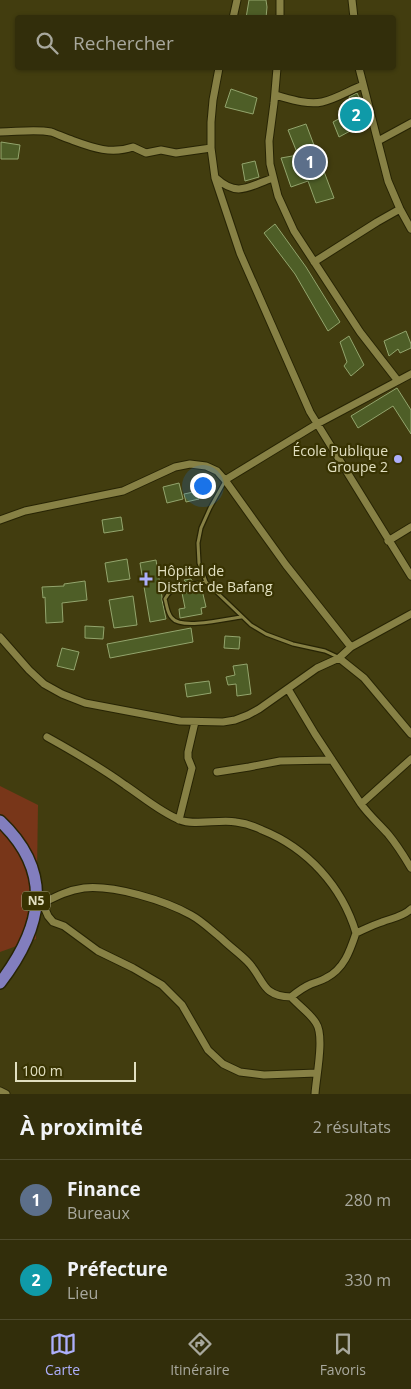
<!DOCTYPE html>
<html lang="fr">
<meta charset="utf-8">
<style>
body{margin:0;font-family:"Open Sans",sans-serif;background:#3a3614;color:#f1f3f6}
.scale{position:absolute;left:15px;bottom:12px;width:121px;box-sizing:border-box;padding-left:5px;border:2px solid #e2e0c1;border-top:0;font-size:14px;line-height:18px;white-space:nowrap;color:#e2e0c1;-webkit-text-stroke:4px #383302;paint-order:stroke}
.you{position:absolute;left:202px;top:485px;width:18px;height:18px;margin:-12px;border:4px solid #fff;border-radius:50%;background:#1a73e8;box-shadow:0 0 0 8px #1a73e833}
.badge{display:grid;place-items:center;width:32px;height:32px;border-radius:50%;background:#adaffb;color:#fff;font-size:16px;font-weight:700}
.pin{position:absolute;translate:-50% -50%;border:2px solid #fff;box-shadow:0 1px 5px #0006}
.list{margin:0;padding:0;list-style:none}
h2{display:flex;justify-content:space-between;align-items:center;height:65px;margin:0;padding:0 20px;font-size:21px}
h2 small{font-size:16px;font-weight:400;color:#a8a89d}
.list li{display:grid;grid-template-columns:32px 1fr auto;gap:15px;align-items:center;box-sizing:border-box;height:80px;padding:0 20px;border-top:1px solid #4d4a2c}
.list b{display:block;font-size:19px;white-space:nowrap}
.list p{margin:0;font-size:16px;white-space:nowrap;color:#a8a89d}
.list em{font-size:16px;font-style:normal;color:#a8a89d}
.icon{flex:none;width:28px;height:28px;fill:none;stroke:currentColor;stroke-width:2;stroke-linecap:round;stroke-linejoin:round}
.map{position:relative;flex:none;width:411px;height:1094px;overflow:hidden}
.search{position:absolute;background:#322e0b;box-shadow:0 1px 4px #0004;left:15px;right:15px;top:15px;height:55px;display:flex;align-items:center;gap:12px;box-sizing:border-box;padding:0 18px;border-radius:5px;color:#a8a89d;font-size:19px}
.sheet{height:225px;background:#322e0b}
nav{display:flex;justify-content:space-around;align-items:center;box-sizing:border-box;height:70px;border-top:1px solid #4d4a2c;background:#322e0b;font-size:14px;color:#a8a89d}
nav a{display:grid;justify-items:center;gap:2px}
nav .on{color:#adaffb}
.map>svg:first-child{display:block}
.green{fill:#783619}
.building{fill:#4e5e27;stroke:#93a56d}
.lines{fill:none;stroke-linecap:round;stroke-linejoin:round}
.service-casing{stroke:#272404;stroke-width:5.5}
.minor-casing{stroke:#272404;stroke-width:9}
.trunk-casing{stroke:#272404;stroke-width:14}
.service{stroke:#878145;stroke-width:3}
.minor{stroke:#878145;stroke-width:7}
.trunk{stroke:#827ebe;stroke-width:11}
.poi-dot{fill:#adaffb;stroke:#383302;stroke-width:2}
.labels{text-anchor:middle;stroke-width:4.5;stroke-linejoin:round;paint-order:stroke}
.shield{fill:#383302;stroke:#afac88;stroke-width:1}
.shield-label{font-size:12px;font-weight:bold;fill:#e2e0c1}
.poi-label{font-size:14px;fill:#e2e0c1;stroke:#383302;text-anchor:end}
</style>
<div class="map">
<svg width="411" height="1094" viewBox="0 0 411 1094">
<rect width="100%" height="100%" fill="#423d0f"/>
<path class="green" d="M 0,786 L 38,805 L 36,939 L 0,952 Z"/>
<path class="building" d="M 249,0 L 266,0 L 267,7 L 266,18 L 246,18 Z
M 231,89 L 257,98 L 253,114 L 225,107 Z
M 357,93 L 364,107 L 367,122 L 339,137 L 333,122 L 355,110 L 349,97 Z
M 306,124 L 334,198 L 316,203 L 308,181 L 291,187 L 281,158 L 298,155 L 288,130 Z
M 1,142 L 20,145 L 18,159 L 1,159 Z
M 255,161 L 259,177 L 245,181 L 242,164 Z
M 275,224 L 306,267 L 340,322 L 328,331 L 295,274 L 264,233 Z
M 406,331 L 411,344 L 411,348 L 400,353 L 398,349 L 389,356 L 384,341 Z
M 349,336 L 364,365 L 351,376 L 344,366 L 347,362 L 340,342 Z
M 397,388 L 411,410 L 411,434 L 393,406 L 358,428 L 351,416 Z
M 179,483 L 183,499 L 167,503 L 163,487 Z
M 198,491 L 199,499 L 186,502 L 184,494 Z
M 121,517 L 123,530 L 104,533 L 102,520 Z
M 127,559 L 130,579 L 108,582 L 105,563 Z
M 156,560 L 162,597 L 162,600 L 166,619 L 150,622 L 140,563 Z
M 191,579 L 192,581 L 189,583 L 189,586 L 193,587 L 193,591 L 202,590 L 206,607 L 201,608 L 202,614 L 180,618 L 179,609 L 185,608 L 182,593 L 187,593 L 186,588 L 188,585 L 184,580 Z
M 85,581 L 87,600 L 62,603 L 63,622 L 46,623 L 45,597 L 43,598 L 42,587 L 64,586 L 64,584 Z
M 133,596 L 137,625 L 114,628 L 109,600 Z
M 85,626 L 104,627 L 103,639 L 85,638 Z
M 191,628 L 193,642 L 110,658 L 107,644 Z
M 225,636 L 240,637 L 239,649 L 224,648 Z
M 62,648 L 79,652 L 74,670 L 57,666 Z
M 247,664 L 251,694 L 237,696 L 236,684 L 228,685 L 226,677 L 235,675 L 233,666 Z
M 209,681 L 211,693 L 187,697 L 185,684 Z"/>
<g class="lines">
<g class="service-casing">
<path id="service" d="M 225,481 L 210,508 L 201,528 L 198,543 L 199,563 L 206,582 L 251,625 L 266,634 L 293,644 L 325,651 L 338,657
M 192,584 L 206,582
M 185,585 C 175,588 170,590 165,599 C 167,605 167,613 172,618 C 181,630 227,619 241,617"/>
</g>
<g class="minor-casing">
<path id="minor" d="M 352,0 L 354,18
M 233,18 L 237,0
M 280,18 L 280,0
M 219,68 L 213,100 L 211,122 L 211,148 L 215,178 L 240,253 L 310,412 L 411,576
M 277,68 L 274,103 L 269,141 L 270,164 L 278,196 L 294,231 L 360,332 L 398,381
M 359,68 L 388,181 L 400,209 L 411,229
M 275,95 C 290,99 307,105 322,102 C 336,99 350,90 363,85
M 0,132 C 16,132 35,129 51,132 C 57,134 63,137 69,139 C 91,147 110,155 133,147 L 146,153 L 161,150 L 176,153 L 211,148
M 378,141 L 411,123
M 216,178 C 238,198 249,186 273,178
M 314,262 L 377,222 L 400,209
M 225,480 L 317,424 L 411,374
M 0,520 L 25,511 L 123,491 L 175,467 L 190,464 L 206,466 L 217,471 L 225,480 L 286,565 L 351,647
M 388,541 L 411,527
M 0,637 L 29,670 L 44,684 L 62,694 L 85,703 L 180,721 L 223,722 L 235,720 L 248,715 L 259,709 L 317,668 L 339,658 L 351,647 L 411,614
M 339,658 L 364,678 L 411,734
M 288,689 L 315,734 L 361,804 C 369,815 379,824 388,834 C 397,845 404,856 411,868
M 47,737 C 74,752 100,767 125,785 C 143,797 160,812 180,820 C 194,826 220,819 236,822 C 245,823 254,826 262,830 C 307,848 342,886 356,933
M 217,772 L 249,767 L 280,761 L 332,760
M 361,804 L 411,759
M 179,820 L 192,768 L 188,758 L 188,752 L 195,722
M 45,902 L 45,909 L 48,916 L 53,922 L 64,926 L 98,951 L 133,968 L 162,985 L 182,1005 L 208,1050 L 223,1064 L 240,1072 L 264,1075 L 317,1073
M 41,904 C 55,897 68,890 84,888 C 114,885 164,900 191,915 C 202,921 211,930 221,938 C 229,946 239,953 247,961 C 265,979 260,996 291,997
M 0,1091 L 6,1094
M 315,1094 C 316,1077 325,1036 316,1023 C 310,1013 299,1006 291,997 C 297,992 304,987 311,984 C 316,982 321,981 326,978 C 344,969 350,951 356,933 C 365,929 373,925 382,922 C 392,918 403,917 411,909"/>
</g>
<g class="trunk-casing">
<path id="trunk" d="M 0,821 C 55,873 42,928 0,983"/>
</g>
<use href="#service" class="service"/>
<use href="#minor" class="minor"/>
<use href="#trunk" class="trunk"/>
</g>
<g class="poi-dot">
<circle cx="398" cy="459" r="5"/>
<path d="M143.5 571.5h5v5h5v5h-5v5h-5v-5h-5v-5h5z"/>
</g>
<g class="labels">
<rect class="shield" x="22" y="891.5" width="28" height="19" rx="4"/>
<g class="shield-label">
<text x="36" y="905">N5</text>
</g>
<g class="poi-label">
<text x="388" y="456">École Publique<tspan x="388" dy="16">Groupe 2</tspan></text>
<text x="157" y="576" text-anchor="start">Hôpital de<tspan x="157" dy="16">District de Bafang</tspan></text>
</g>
</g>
</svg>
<div class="scale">100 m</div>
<div class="you"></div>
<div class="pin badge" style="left:310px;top:162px;background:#5c6f8a">1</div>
<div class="pin badge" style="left:356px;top:115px;background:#0f9aa8">2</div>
<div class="search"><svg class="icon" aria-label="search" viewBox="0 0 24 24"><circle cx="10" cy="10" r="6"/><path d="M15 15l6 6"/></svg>Rechercher</div>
</div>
<section class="sheet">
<h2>À proximité<small>2 résultats</small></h2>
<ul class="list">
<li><span class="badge" style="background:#5c6f8a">1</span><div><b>Finance</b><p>Bureaux</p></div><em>280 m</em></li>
<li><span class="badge" style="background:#0f9aa8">2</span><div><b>Préfecture</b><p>Lieu</p></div><em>330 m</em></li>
</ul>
</section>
<nav>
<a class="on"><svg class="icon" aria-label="map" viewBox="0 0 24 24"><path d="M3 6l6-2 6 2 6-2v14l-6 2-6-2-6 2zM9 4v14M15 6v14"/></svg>Carte</a>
<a><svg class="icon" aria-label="directions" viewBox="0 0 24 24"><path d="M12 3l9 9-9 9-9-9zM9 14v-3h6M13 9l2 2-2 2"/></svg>Itinéraire</a>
<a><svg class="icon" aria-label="saved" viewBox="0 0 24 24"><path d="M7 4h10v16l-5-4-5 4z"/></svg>Favoris</a>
</nav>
